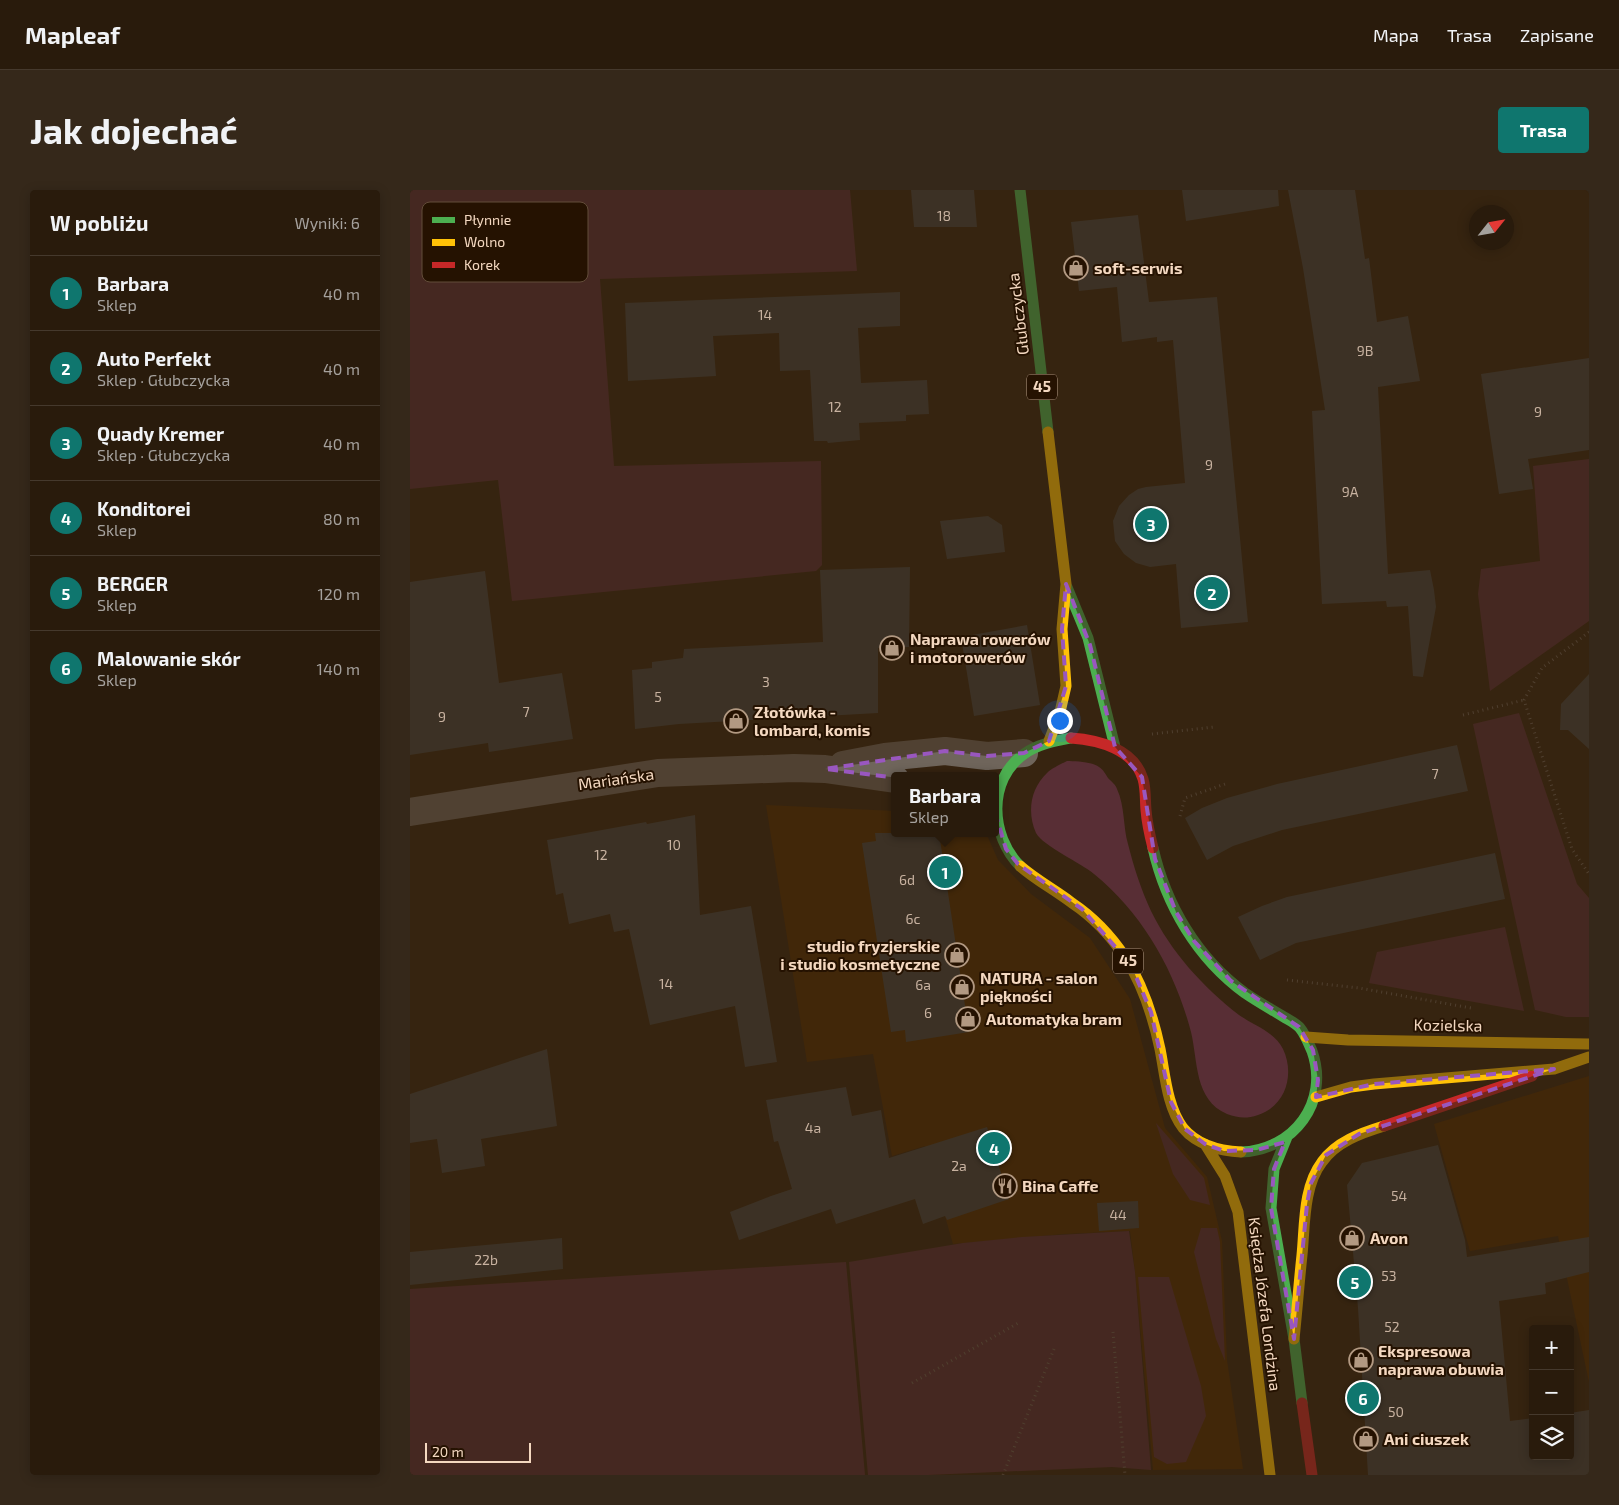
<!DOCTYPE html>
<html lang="pl">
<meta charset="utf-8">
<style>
body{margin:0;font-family:"Exo 2",sans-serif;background:#35281a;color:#f1f3f6}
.controls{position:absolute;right:15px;bottom:15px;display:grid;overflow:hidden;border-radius:5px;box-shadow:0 2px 12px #0003}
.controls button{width:45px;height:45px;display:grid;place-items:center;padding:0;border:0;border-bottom:1px solid #45392d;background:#291b0c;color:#f1f3f6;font:25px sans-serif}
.compass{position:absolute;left:1059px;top:15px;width:45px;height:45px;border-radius:50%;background:#291b0c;box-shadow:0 2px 12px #0003;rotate:59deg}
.scale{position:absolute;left:15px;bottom:12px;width:106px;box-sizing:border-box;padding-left:5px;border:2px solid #f4d8c0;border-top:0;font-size:14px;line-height:18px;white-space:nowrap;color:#f4d8c0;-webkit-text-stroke:4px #251201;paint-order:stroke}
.you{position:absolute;left:649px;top:530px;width:18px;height:18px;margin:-12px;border:4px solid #fff;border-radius:50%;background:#1a73e8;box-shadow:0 0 0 8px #1a73e833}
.badge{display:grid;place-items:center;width:32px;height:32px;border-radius:50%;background:#0f766e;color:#fff;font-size:16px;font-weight:700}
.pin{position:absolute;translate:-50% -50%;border:2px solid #fff;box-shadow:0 1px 5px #0006}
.popup{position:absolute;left:481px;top:582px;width:108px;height:65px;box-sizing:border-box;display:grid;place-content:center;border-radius:5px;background:#291b0c;filter:drop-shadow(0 1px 4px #0005);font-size:16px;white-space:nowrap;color:#a5a19d}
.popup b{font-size:19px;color:#f1f3f6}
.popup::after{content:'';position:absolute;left:50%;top:100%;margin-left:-10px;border:10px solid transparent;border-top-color:#291b0c}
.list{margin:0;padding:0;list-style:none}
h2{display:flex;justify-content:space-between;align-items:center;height:65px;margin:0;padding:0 20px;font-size:21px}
h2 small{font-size:16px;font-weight:400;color:#a5a19d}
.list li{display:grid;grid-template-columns:32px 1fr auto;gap:15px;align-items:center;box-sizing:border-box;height:75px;padding:0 20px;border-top:1px solid #45392d}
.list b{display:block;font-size:19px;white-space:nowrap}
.list p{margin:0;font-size:16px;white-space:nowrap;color:#a5a19d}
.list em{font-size:16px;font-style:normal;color:#a5a19d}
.icon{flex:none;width:28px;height:28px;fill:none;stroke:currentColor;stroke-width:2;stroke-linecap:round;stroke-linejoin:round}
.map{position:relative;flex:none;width:1179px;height:1285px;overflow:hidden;border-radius:5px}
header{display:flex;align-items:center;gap:30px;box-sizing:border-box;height:70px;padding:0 25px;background:#291b0c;border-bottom:1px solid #45392d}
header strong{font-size:24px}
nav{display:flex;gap:28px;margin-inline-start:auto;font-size:18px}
.intro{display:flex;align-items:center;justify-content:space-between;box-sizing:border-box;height:120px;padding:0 30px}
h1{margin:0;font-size:35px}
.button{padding:12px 22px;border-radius:5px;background:#0f766e;color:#fff;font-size:18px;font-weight:700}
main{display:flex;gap:30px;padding:0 30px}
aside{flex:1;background:#291b0c;border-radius:5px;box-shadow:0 2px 12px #0003}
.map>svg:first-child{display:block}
.built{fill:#4e2b02}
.green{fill:#582e35}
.building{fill:#43423e}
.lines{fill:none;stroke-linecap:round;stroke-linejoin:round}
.path{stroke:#6d6055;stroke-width:3;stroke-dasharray:1 4;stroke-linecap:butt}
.street{stroke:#6f655b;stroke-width:28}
.fast{stroke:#4caf50;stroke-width:11}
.slow{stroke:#ffc107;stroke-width:11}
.jam{stroke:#c62828;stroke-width:11}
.marked{fill:none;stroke:#9957bf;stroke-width:4;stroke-dasharray:10 6;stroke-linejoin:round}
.labels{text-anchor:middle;stroke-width:4;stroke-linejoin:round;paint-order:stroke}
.number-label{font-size:14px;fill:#c8b2a0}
.shield{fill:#251201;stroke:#b69d87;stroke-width:1}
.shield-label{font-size:15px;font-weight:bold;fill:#f4d8c0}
.poi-label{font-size:16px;font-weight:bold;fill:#f4d8c0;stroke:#251201;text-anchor:start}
.street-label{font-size:16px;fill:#f4d8c0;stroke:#251201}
.key{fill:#251201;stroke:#634d3a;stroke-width:1}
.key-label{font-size:14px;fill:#f4d8c0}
</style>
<header>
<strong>Mapleaf</strong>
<nav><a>Mapa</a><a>Trasa</a><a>Zapisane</a></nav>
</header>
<div class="intro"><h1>Jak dojechać</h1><a class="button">Trasa</a></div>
<main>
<aside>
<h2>W pobliżu<small>Wyniki: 6</small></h2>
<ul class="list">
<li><span class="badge">1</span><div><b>Barbara</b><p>Sklep</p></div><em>40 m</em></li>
<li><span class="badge">2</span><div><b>Auto Perfekt</b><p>Sklep · Głubczycka</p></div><em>40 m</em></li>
<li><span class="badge">3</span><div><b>Quady Kremer</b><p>Sklep · Głubczycka</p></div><em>40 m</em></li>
<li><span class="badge">4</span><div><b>Konditorei</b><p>Sklep</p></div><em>80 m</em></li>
<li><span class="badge">5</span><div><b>BERGER</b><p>Sklep</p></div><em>120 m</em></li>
<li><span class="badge">6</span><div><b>Malowanie skór</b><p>Sklep</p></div><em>140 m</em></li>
</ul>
</aside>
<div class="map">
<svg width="1179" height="1285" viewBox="0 0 1179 1285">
<rect width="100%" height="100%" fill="#372410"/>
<path class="built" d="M 356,615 L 485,621 L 485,643 L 576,643 L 588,670 L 621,704 L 680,748 L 720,809 L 755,938 L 797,987 L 812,1051 L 817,1170 L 833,1279 L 743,1280 L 725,1082 L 720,1041 L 654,1044 L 543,1054 L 515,956 L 482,966 L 463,864 L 397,872 Z
M 1179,886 L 1179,1192 L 1148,1046 L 1060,1061 L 1024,934 Z"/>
<path class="green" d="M 0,0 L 440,0 L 447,81 L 190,89 L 204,276 L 411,271 L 412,375 L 406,381 L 102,411 L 88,290 L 0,299 Z
M 1179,269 L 1179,431 L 1080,501 L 1068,404 L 1071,379 L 1130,371 L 1123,276 Z
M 1109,523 L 1167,694 L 1179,708 L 1179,827 L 1156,827 L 1125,820 L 1063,534 Z
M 657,571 C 665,571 683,572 689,577 C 693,579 696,585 698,588 C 701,591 706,595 707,599 C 715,616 713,637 718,654 C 724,678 731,699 741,721 C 761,762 793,797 829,825 C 843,835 865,842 873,859 C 885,884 876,916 848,925 C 836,929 828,928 817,924 C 784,910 788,871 781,842 C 765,781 733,724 684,684 C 671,673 633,656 626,643 C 617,623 620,599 637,583 C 642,578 651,574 657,571 Z
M 1095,737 L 1114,821 L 959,793 L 967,762 Z
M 746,933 L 794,988 L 800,1015 L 780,1010 L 763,984 Z
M 791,1038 L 807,1038 L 810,1052 L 815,1171 L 806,1149 L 784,1062 Z
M 719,1041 L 725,1082 L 741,1280 L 702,1277 L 518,1285 L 458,1285 L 439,1072 L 553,1053 L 612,1047 Z
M 436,1072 L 455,1285 L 0,1285 L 0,1099 Z
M 728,1087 L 759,1087 L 791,1196 L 796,1226 L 776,1272 L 757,1274 L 744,1267 Z"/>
<path class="building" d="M 501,0 L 564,0 L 567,37 L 504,37 Z
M 772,0 L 868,0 L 869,16 L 776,31 Z
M 878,0 L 945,0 L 955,69 L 959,68 L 967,132 L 998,126 L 1010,191 L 968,197 L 978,384 L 1020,380 L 1024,400 L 1026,417 L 1013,487 L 1003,486 L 998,416 L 977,417 L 976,411 L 912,414 L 902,221 L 915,220 L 893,78 Z
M 728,25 L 739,112 L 807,107 L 838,432 L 771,438 L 766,374 L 740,377 L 726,373 L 714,364 L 705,351 L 703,331 L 709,316 L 719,305 L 728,299 L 736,297 L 775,293 L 763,150 L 747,152 L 747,147 L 712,152 L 707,97 L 669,101 L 661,32 Z
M 490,102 L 490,136 L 448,138 L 451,193 L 517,190 L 519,224 L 496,225 L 496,231 L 449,233 L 450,250 L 418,253 L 417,251 L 404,251 L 400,180 L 370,181 L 369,143 L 303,146 L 306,186 L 218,191 L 215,113 Z
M 1179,168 L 1179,260 L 1118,269 L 1123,299 L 1089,304 L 1071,184 Z
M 578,326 L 592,335 L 595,362 L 537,369 L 530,331 Z
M 500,377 L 499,457 L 468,458 L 468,523 L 269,534 L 225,539 L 222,480 L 242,478 L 242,472 L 273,468 L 274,459 L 413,452 L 410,380 Z
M 75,381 L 89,493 L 152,483 L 163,549 L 79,562 L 78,553 L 0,565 L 0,392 Z
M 617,435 L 630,515 L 564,526 L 551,447 Z
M 1179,484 L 1179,559 L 1158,540 L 1150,540 L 1151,514 Z
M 1047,555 L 1058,601 L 872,640 L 823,656 L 797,670 L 775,628 L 792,618 L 817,608 L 867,594 Z
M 285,625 L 290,725 L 341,716 L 367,872 L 335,877 L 325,816 L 240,835 L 219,739 L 204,742 L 200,724 L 159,734 L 153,703 L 146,705 L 137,650 L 236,632 L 237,634 Z
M 465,643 L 529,643 L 559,842 L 496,852 L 495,840 L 481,842 L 452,653 L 466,651 Z
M 1085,663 L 1095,709 L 886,753 L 850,770 L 828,727 L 852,716 L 877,707 Z
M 137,859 L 147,936 L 71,949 L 75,976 L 32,983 L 27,949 L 0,953 L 0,904 Z
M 436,897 L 442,926 L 471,920 L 479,968 L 577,937 L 599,1009 L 537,1030 L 535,1026 L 513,1034 L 505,1009 L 426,1034 L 421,1019 L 329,1050 L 320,1022 L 361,1006 L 382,999 L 368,951 L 364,952 L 356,910 Z
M 1028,955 L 1055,1050 L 1057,1067 L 1179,1047 L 1179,1082 L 1135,1093 L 1136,1104 L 1089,1111 L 1100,1231 L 1123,1228 L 1123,1266 L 1160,1266 L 1160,1223 L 1179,1220 L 1179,1285 L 958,1285 L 948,1118 L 937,995 L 952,973 Z
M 728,1011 L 729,1038 L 689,1041 L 687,1013 Z
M 152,1048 L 153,1079 L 0,1095 L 0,1062 Z"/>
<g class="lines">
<path class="path" d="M 1179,442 L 1132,478 L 1114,510 L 1162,659 L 1179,684
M 1053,525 L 1114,510
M 742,544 L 804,537
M 770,626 L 775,608 L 818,593
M 877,790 L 949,798 L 1061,818
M 703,1142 L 715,1285
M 502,1193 L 610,1132
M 593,1285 L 644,1159"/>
<path class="street" d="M 433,575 L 475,567 L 535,561 L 577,566 L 614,563
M 0,622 L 248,583 L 384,578 L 415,579 L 485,589"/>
<path class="fast" d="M 610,0 L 638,242
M 657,397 L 678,448 L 705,557
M 743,658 C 756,715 787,768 835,803 C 848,812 861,819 874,827 C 879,830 886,833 890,838 C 895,844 899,854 902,861 C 920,912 884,960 831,962
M 610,676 C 580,646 577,590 614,564 C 628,554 645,551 661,548
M 877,947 L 864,979 L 861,1018 L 884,1149 L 892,1213"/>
<path class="slow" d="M 638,242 L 656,394 L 652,439 L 656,496 L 650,522 L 639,551
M 610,676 C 626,690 645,700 662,713 C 683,727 701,746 715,767 C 733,795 743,826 750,859 C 755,884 757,917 773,938 C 787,955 811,961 831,962
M 896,847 L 938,850 L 1179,854
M 906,907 L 941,897 L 964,894 L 1144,879 L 1179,867
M 795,954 L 815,986 L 828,1022 L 860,1285
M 884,1149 C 887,1121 889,1093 892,1065 C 895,1035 893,997 912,972 C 926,952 951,943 974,936"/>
<path class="jam" d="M 661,548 C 689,550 724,559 733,589 C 736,599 735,610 736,620 C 737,633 740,646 743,658
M 974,936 L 1122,886
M 892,1213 L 902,1285"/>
</g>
<path d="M0 0H1179V1285H0ZM 656,394 L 680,455 L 705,557 L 732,587 L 745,669 L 766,722 L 784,751 L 821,791 L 889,837 L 903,860 L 908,890 L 906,907 L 964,894 L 1144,879 L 949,944 L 916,965 L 901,993 L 897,1014 L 884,1149 L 861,1018 L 864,979 L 875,952 L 847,960 L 814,961 L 795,954 L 775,939 L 761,912 L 741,822 L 721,775 L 672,719 L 608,674 L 596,659 L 585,622 L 573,611 L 530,593 L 415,579 L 535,561 L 577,566 L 614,563 L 639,551 L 656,496 L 652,439 Z" fill="#372410" fill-opacity=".55" fill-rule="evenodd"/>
<path class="marked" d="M 656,394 L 680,455 L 705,557 L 732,587 L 745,669 L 766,722 L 784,751 L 821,791 L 889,837 L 903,860 L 908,890 L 906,907 L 964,894 L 1144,879 L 949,944 L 916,965 L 901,993 L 897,1014 L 884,1149 L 861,1018 L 864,979 L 875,952 L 847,960 L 814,961 L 795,954 L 775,939 L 761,912 L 741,822 L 721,775 L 672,719 L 608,674 L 596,659 L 585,622 L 573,611 L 530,593 L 415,579 L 535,561 L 577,566 L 614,563 L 639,551 L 656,496 L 652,439 Z"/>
<defs>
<g id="shop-ring" transform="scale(1.25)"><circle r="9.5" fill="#251201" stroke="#b29982" stroke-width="1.5"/><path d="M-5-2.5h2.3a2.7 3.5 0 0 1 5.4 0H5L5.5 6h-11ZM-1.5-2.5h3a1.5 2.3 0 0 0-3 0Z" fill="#b29982"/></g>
<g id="restaurant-ring" transform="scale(1.25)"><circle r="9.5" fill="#251201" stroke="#b29982" stroke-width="1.5"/><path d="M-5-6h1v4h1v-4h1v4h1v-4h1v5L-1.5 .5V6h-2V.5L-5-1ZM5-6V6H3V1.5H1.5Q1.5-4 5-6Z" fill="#b29982"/></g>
</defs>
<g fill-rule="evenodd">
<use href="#shop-ring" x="666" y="78"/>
<use href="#shop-ring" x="482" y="458"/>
<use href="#shop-ring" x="326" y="531"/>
<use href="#shop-ring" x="547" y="765"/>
<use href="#shop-ring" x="552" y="797"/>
<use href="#shop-ring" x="558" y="829"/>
<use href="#restaurant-ring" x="595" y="996"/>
<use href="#shop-ring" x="942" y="1048"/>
<use href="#shop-ring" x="951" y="1170"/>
<use href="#shop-ring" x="956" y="1249"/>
</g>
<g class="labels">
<g class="number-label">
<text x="534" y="31">18</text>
<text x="355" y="130">14</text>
<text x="955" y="166">9B</text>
<text x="425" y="222">12</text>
<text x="1128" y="227">9</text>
<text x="799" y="280">9</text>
<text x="940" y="307">9A</text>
<text x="356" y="497">3</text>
<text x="248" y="512">5</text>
<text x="116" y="527">7</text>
<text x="32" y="532">9</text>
<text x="1025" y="589">7</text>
<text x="264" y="660">10</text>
<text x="191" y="670">12</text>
<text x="497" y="695">6d</text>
<text x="503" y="734">6c</text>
<text x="256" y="799">14</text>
<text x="513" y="800">6a</text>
<text x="518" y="828">6</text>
<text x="403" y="943">4a</text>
<text x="549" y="981">2a</text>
<text x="989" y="1011">54</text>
<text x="708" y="1030">44</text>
<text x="76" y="1075">22b</text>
<text x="979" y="1091">53</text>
<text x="982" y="1142">52</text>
<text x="986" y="1227">50</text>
</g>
<g class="shield">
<rect x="617" y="184.5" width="30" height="25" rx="4"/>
<rect x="703" y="758.5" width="30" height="25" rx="4"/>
</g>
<g class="shield-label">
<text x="632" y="202">45</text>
<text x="718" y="776">45</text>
</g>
<g class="poi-label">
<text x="684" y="84">soft-serwis</text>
<text x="500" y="455">Naprawa rowerów<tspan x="500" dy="18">i motorowerów</tspan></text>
<text x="344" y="528">Złotówka -<tspan x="344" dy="18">lombard, komis</tspan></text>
<text x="530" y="762" text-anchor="end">studio fryzjerskie<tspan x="530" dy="18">i studio kosmetyczne</tspan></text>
<text x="570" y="794">NATURA - salon<tspan x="570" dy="18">piękności</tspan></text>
<text x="576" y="835">Automatyka bram</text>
<text x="612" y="1002">Bina Caffe</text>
<text x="960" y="1054">Avon</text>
<text x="968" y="1167">Ekspresowa<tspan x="968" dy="18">naprawa obuwia</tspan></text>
<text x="974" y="1255">Ani ciuszek</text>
</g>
<g class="street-label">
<text transform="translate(608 124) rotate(-97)" y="6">Głubczycka</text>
<text transform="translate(206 589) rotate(-8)" y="6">Mariańska</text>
<text transform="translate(1038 835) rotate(1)" y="6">Kozielska</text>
<text transform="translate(855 1114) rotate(83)" y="6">Księdza Józefa Londzina</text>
</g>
</g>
<rect x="12" y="12" width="166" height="80" rx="8" class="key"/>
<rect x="22" y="27" width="23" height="6" fill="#4caf50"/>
<rect x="22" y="49" width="23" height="7" fill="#ffc107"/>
<rect x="22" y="72" width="23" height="6" fill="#c62828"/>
<g class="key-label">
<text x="54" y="35">Płynnie</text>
<text x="54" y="57">Wolno</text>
<text x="54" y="80">Korek</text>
</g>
</svg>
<div class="controls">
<button>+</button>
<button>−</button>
<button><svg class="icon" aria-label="layers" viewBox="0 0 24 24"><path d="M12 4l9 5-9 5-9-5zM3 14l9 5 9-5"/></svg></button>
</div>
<svg class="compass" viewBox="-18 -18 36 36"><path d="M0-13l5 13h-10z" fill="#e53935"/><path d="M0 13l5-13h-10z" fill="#a5a19d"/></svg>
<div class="scale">20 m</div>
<div class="you"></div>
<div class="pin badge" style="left:535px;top:682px">1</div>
<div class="popup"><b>Barbara</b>Sklep</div>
<div class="pin badge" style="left:802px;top:403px">2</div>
<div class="pin badge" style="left:741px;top:334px">3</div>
<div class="pin badge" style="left:584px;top:958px">4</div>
<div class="pin badge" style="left:945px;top:1092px">5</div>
<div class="pin badge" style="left:953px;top:1208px">6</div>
</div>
</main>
